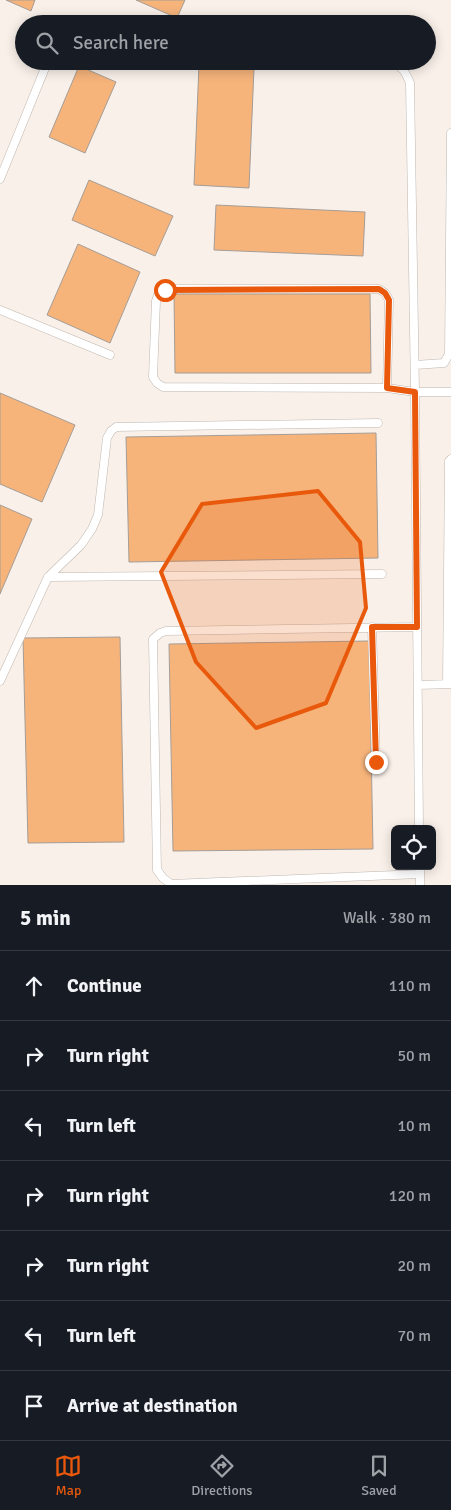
<!DOCTYPE html>
<meta charset="utf-8">
<style>
body{margin:0;font-family:Signika,sans-serif;background:#242831;color:#f1f3f6}
.controls{position:absolute;right:15px;bottom:15px;display:grid;overflow:hidden;border-radius:8px;box-shadow:0 2px 12px #0003}
.controls button{width:45px;height:45px;display:grid;place-items:center;padding:0;border:0;border-bottom:1px solid #363941;background:#171b24;color:#f1f3f6;font:25px sans-serif}
.stop{position:absolute;width:15px;height:15px;margin:-11px;border:4px solid #ea580c;border-radius:50%;background:#fff}
.stop.end{background:#ea580c;border-color:#fff;box-shadow:0 1px 5px #0008}
.list{margin:0;padding:0;list-style:none}
h2{display:flex;justify-content:space-between;align-items:center;height:65px;margin:0;padding:0 20px;font-size:21px}
h2 small{font-size:16px;font-weight:400;color:#9ea1a6}
.list li{display:grid;grid-template-columns:32px 1fr auto;gap:15px;align-items:center;box-sizing:border-box;height:70px;padding:0 20px;border-top:1px solid #363941}
.list b{display:block;font-size:19px;white-space:nowrap}
.list em{font-size:16px;font-style:normal;color:#9ea1a6}
.icon{flex:none;width:28px;height:28px;fill:none;stroke:currentColor;stroke-width:2;stroke-linecap:round;stroke-linejoin:round}
.map{position:relative;flex:none;width:451px;height:885px;overflow:hidden}
.search{position:absolute;background:#171b24;box-shadow:0 2px 12px #0003;left:15px;right:15px;top:15px;height:55px;display:flex;align-items:center;gap:12px;box-sizing:border-box;padding:0 18px;border-radius:28px;color:#9ea1a6;font-size:19px}
.sheet{height:555px;background:#171b24}
nav{display:flex;justify-content:space-around;align-items:center;box-sizing:border-box;height:70px;border-top:1px solid #363941;background:#171b24;font-size:14px;color:#9ea1a6}
nav a{display:grid;justify-items:center;gap:2px}
nav .on{color:#ea580c}
.map>svg:first-child{display:block}
.building{fill:#f6b47b;stroke:#a59d96}
.lines{fill:none;stroke-linecap:round;stroke-linejoin:round}
.lane-casing{stroke:#bfb7b0;stroke-width:9}
.lane{stroke:#fff;stroke-width:8}
.route{stroke:#ea580c;stroke-width:6}
.marked{fill:#e8590c;fill-opacity:0.2;stroke:#e8590c;stroke-width:4;stroke-linejoin:round}
</style>
<div class="map">
<svg width="451" height="885" viewBox="0 0 451 885">
<rect width="100%" height="100%" fill="#f9f0e9"/>
<path class="building" d="M 6,0 L 35,0 L 31,11 Z
M 136,0 L 185,0 L 177,18 Z
M 199,65 L 254,68 L 249,188 L 194,185 Z
M 79,66 L 116,82 L 85,153 L 49,137 Z
M 89,180 L 173,216 L 155,256 L 72,220 Z
M 216,205 L 365,212 L 363,256 L 214,250 Z
M 78,244 L 140,272 L 110,343 L 47,315 Z
M 174,294 L 370,294 L 371,373 L 175,373 Z
M 0,393 L 75,425 L 42,502 L 0,484 Z
M 376,433 L 378,558 L 129,562 L 126,437 Z
M 0,505 L 32,519 L 0,594 Z
M 120,637 L 124,842 L 28,843 L 23,638 Z
M 369,641 L 373,849 L 173,851 L 169,644 Z"/>
<g class="lines">
<g class="lane-casing">
<path id="lane" d="M 392,61 C 402,66 406,73 410,83 L 415,392 L 419,829
M 0,179 L 45,68 L 50,61
M 0,310 L 110,355
M 415,365 L 444,363 L 449,354 L 451,133
M 387,388 L 389,300 L 385,293 L 379,289 L 165,289 L 158,295 L 156,301 L 153,377 L 157,383 L 163,387 L 387,388 L 415,392 L 451,392
M 48,577 L 382,574
M 372,627 L 376,762
M 417,627 L 166,631 L 160,633 L 153,639 L 157,870 L 163,878 L 171,884 L 420,874
M 0,681 L 48,577 L 81,545 L 92,529 L 98,515 L 107,438 L 111,431 L 116,427 L 378,423
M 447,684 L 449,461 L 451,459
M 418,685 L 451,684
M 420,866 L 420,885"/>
</g>
<use href="#lane" class="lane"/>
</g>
<g class="lines">
<path class="route" d="M 165,290 L 379,289 L 385,293 L 389,300 L 387,388 L 415,392 L 417,627 L 372,627 L 376,762"/>
</g>
<path class="marked" d="M 318,491 L 360,542 L 366,608 L 326,703 L 256,728 L 196,662 L 161,572 L 202,504 Z"/>
</svg>
<div class="controls">
<button><svg class="icon" aria-label="locate" viewBox="0 0 24 24"><circle cx="12" cy="12" r="6"/><path d="M12 2v4M12 18v4M2 12h4M18 12h4"/></svg></button>
</div>
<div class="stop" style="left:165px;top:290px"></div>
<div class="stop end" style="left:376px;top:762px"></div>
<div class="search"><svg class="icon" aria-label="search" viewBox="0 0 24 24"><circle cx="10" cy="10" r="6"/><path d="M15 15l6 6"/></svg>Search here</div>
</div>
<section class="sheet">
<h2>5 min<small>Walk · 380 m</small></h2>
<ul class="list">
<li><svg class="icon" aria-label="ahead" viewBox="0 0 24 24"><path d="M12 20V5M6 11l6-6 6 6"/></svg><div><b>Continue</b></div><em>110 m</em></li>
<li><svg class="icon" aria-label="right" viewBox="0 0 24 24"><path d="M7 20v-9h11M14 6l5 5-5 5"/></svg><div><b>Turn right</b></div><em>50 m</em></li>
<li><svg class="icon" aria-label="left" viewBox="0 0 24 24"><path d="M17 20v-9H6M10 6l-5 5 5 5"/></svg><div><b>Turn left</b></div><em>10 m</em></li>
<li><svg class="icon" aria-label="right" viewBox="0 0 24 24"><path d="M7 20v-9h11M14 6l5 5-5 5"/></svg><div><b>Turn right</b></div><em>120 m</em></li>
<li><svg class="icon" aria-label="right" viewBox="0 0 24 24"><path d="M7 20v-9h11M14 6l5 5-5 5"/></svg><div><b>Turn right</b></div><em>20 m</em></li>
<li><svg class="icon" aria-label="left" viewBox="0 0 24 24"><path d="M17 20v-9H6M10 6l-5 5 5 5"/></svg><div><b>Turn left</b></div><em>70 m</em></li>
<li><svg class="icon" aria-label="arrive" viewBox="0 0 24 24"><path d="M6 21V4h12l-3 4 3 4H6"/></svg><div><b>Arrive at destination</b></div></li>
</ul>
</section>
<nav>
<a class="on"><svg class="icon" aria-label="map" viewBox="0 0 24 24"><path d="M3 6l6-2 6 2 6-2v14l-6 2-6-2-6 2zM9 4v14M15 6v14"/></svg>Map</a>
<a><svg class="icon" aria-label="directions" viewBox="0 0 24 24"><path d="M12 3l9 9-9 9-9-9zM9 14v-3h6M13 9l2 2-2 2"/></svg>Directions</a>
<a><svg class="icon" aria-label="saved" viewBox="0 0 24 24"><path d="M7 4h10v16l-5-4-5 4z"/></svg>Saved</a>
</nav>
